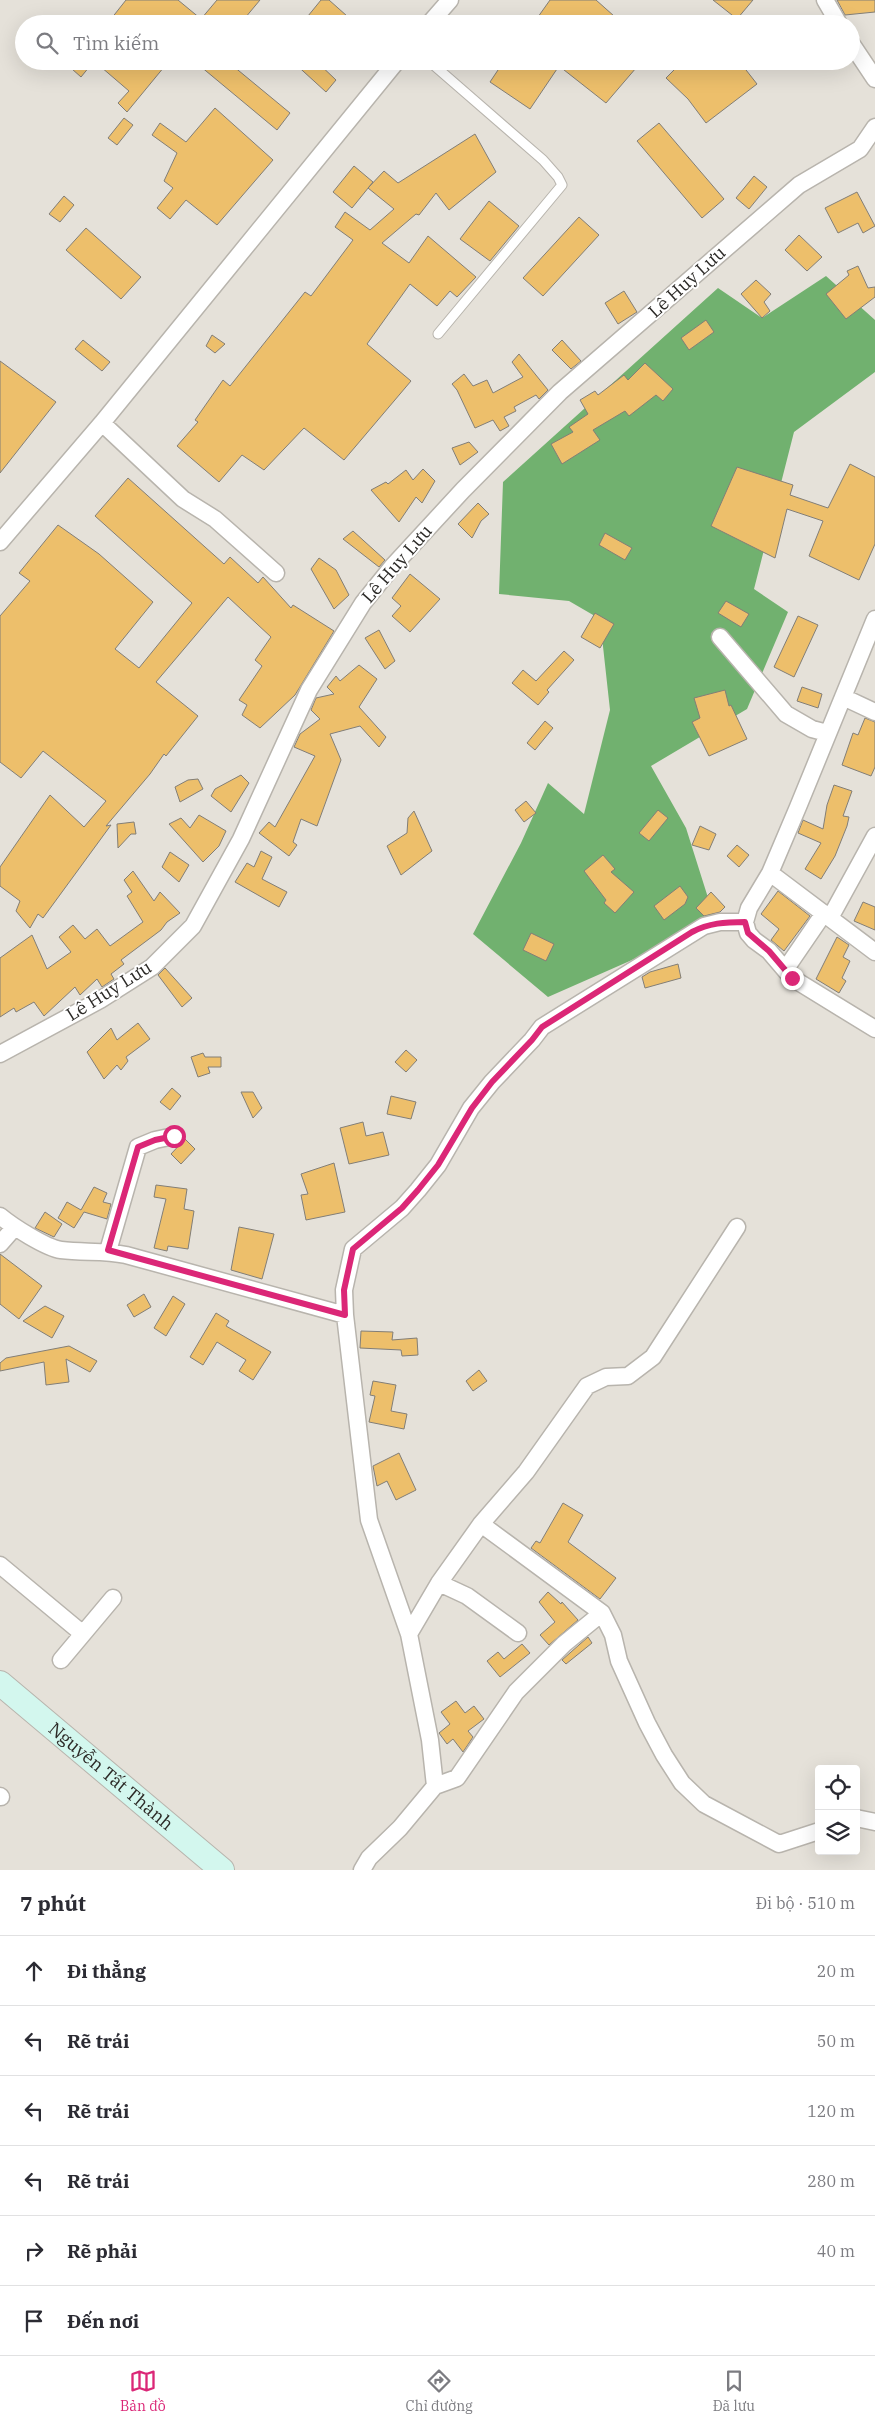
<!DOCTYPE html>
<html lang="vi">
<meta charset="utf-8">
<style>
body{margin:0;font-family:"IBM Plex Serif",serif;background:#f2f2f3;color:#2b2b33}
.controls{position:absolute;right:15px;bottom:15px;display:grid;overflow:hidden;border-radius:5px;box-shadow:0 5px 20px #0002}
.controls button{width:45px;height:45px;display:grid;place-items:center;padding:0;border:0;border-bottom:1px solid #e1e1e2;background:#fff;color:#2b2b33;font:25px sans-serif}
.stop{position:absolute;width:15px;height:15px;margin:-11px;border:4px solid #db2777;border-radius:50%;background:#fff}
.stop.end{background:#db2777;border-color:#fff;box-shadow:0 1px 5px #0008}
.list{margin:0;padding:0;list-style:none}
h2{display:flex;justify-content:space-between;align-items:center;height:65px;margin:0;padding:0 20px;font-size:21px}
h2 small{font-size:16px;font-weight:400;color:#7c7c81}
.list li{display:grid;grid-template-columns:32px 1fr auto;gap:15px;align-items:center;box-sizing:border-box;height:70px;padding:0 20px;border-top:1px solid #e1e1e2}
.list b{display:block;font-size:19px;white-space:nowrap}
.list em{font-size:16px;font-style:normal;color:#7c7c81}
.icon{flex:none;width:28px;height:28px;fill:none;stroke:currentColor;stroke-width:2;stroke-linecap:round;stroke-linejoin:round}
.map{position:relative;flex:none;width:875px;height:1870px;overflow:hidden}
.search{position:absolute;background:#fff;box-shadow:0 5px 20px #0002;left:15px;right:15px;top:15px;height:55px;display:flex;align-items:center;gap:12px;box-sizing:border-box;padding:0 18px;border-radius:28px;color:#7c7c81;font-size:19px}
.sheet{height:485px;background:#fff}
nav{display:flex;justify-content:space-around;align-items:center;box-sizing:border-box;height:70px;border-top:1px solid #e1e1e2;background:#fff;font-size:14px;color:#7c7c81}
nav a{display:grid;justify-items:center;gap:2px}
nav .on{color:#db2777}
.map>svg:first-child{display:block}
.forest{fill:#71b16f}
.building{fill:#edbf6b;stroke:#827e77}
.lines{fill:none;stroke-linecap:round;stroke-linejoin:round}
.service-casing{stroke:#b8b4ad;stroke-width:11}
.minor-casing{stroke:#b8b4ad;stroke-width:19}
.secondary-casing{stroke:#b8b4ad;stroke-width:26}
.service{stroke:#fff;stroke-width:9}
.minor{stroke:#fff;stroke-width:16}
.secondary{stroke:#d3f7ee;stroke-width:24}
.route{stroke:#db2777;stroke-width:6}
.labels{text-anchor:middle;stroke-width:4;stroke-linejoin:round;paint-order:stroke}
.street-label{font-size:18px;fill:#2c2a27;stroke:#fff}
</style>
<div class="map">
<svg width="875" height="1870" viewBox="0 0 875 1870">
<rect width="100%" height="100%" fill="#e5e1d9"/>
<path class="forest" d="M 826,276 L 875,320 L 875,372 L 794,432 L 754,589 L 788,612 L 747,709 L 651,766 L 686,828 L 716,923 L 548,997 L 473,934 L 521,843 L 548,783 L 584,814 L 610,710 L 600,619 L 569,601 L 499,594 L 503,482 L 718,288 L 762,318 Z"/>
<path class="building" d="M 126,0 L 178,0 L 201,19 L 217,0 L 260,0 L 240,24 L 107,24 Z
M 321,0 L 329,0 L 356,24 L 317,24 L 308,16 Z
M 550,0 L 596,0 L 623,24 L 533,24 Z
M 713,0 L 753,0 L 737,19 Z
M 837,0 L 875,0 L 875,12 L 845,15 Z
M 78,61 L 169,61 L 127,112 L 118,103 L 129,91 L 94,61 L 81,77 L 72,69 Z
M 194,61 L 227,61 L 290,113 L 277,130 Z
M 292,61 L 316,61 L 336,80 L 326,92 Z
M 504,61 L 642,61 L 606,103 L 559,66 L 530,109 L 490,82 Z
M 683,61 L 739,61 L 757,84 L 706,123 L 688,99 L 666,78 Z
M 215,108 L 273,160 L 217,225 L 186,200 L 170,219 L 157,208 L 173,188 L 164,181 L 177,153 L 152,135 L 160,123 L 186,142 Z
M 124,118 L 133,125 L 117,145 L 108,138 Z
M 659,123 L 724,199 L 702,218 L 637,141 Z
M 475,134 L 496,172 L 449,210 L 436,193 L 419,215 L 416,214 L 382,243 L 409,263 L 428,236 L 476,277 L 457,297 L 450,291 L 437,306 L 410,284 L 367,344 L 411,381 L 344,460 L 304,428 L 264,470 L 242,455 L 219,482 L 177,446 L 198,422 L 195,420 L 223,380 L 230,386 L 305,292 L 311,296 L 353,240 L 335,227 L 345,212 L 370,230 L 394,209 L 368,188 L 384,171 L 398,183 Z
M 354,166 L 373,182 L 352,208 L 333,192 Z
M 754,176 L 767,187 L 749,209 L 736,198 Z
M 857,192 L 875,226 L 863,233 L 858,223 L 838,233 L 825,208 Z
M 64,196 L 74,205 L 60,222 L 49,214 Z
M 489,201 L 519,226 L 490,261 L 460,239 Z
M 579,217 L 599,235 L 543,296 L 523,278 Z
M 86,228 L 141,277 L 121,299 L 66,250 Z
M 799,235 L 822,257 L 807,271 L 785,250 Z
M 858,266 L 868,288 L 875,287 L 875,297 L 846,319 L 826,294 L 849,275 L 847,271 Z
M 756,280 L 771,294 L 764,302 L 770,311 L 762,318 L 741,294 Z
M 624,291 L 637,312 L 618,324 L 605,303 Z
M 706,320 L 714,332 L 689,350 L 681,338 Z
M 212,335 L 225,344 L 215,353 L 206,346 Z
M 83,340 L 110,362 L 102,371 L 75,349 Z
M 562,340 L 581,361 L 571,369 L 552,350 Z
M 519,354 L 548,390 L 539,399 L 536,395 L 514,407 L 516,411 L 504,417 L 509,426 L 500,431 L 493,420 L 475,428 L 457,390 L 452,384 L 464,374 L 473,386 L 487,380 L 493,393 L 523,377 L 512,362 Z
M 0,361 L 56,402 L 0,473 Z
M 645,363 L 673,389 L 663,401 L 656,395 L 629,416 L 625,411 L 593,430 L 600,440 L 562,464 L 551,444 L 573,432 L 569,427 L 588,414 L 580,400 L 595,391 L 598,395 L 624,375 L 628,380 Z
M 469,442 L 478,452 L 460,465 L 452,448 Z
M 850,464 L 875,477 L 875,544 L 859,580 L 809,556 L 823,521 L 787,509 L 775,558 L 711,526 L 737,467 L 793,485 L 790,495 L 828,508 Z
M 423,469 L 435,481 L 422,503 L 416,497 L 399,522 L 371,490 L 386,482 L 388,484 L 406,470 L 413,480 Z
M 128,478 L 224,564 L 230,557 L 258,583 L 263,577 L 291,608 L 293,605 L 334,631 L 295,695 L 260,728 L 242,715 L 247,705 L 239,700 L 262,666 L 255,660 L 271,637 L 228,597 L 156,682 L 198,716 L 166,756 L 164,754 L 150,774 L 106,826 L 111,825 L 43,918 L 38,914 L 30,928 L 16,911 L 20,901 L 0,886 L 0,867 L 50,795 L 84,827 L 106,801 L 43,751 L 21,778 L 0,762 L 0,616 L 30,581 L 19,573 L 58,525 L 99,554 L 153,602 L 115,649 L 139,668 L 192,603 L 95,516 Z
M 478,503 L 489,514 L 481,521 L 472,538 L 458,524 Z
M 353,531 L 385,560 L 379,567 L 343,539 Z
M 605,533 L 632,548 L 625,560 L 599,545 Z
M 319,558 L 336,570 L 349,595 L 334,609 L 311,569 Z
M 410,574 L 440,599 L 410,632 L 392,616 L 401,606 L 392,598 Z
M 726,601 L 749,614 L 741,627 L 718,613 Z
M 595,613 L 614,624 L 600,648 L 581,637 Z
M 798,616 L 818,625 L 794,677 L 774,667 Z
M 379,630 L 395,661 L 385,669 L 365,638 Z
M 564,651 L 574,660 L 547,690 L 549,692 L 538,705 L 512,683 L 523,670 L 536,681 Z
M 359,665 L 377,679 L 359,707 L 386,737 L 379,747 L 360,726 L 330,734 L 341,760 L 317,826 L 301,819 L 293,842 L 297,845 L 289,856 L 259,833 L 269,822 L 275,827 L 315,756 L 294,747 L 300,734 L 320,719 L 311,710 L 316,698 L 334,694 L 327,687 L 336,676 L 340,681 Z
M 802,687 L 822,694 L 818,708 L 797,701 Z
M 725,690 L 729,706 L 731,705 L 747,739 L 709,756 L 692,722 L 700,718 L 694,698 Z
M 865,718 L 875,722 L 875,767 L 871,776 L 842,765 L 853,733 L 858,735 Z
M 545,721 L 553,728 L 535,750 L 527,743 Z
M 241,775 L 249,783 L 231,812 L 211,796 L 215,789 Z
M 198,779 L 203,789 L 180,802 L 175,787 L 188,780 Z
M 834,785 L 852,791 L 843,816 L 849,817 L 847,826 L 835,856 L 821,879 L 805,869 L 821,843 L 798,833 L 803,820 L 823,829 L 827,805 Z
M 526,801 L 536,813 L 524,822 L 515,810 Z
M 658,810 L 668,818 L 649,841 L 639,833 Z
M 414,811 L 432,851 L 401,875 L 387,846 L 407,833 L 408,818 Z
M 199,815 L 226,831 L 219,846 L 203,862 L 169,824 L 181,818 L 190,828 Z
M 134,822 L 136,834 L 131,834 L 118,848 L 117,824 Z
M 700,826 L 716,834 L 709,850 L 692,845 Z
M 737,845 L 749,855 L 739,867 L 727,856 Z
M 261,851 L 272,857 L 262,879 L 287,892 L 279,907 L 235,882 L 247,863 L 254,867 Z
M 170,852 L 189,865 L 179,882 L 162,867 Z
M 603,855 L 615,869 L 611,872 L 634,892 L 615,913 L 604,903 L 606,900 L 584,871 Z
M 133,871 L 154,901 L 160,892 L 180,913 L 167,922 L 161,930 L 121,960 L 124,964 L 111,974 L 114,979 L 102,987 L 97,979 L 80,995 L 75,987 L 44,1016 L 34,1002 L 16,1012 L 14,1008 L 0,1017 L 0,958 L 32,935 L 47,969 L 71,952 L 59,937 L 73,925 L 85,939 L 97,929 L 110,946 L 143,922 L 127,896 L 132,892 L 124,880 Z
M 680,886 L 688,897 L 685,904 L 664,920 L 654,906 Z
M 778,891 L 810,916 L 784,951 L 771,940 L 779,929 L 761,914 Z
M 711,892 L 725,907 L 720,912 L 704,916 L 696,908 Z
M 863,902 L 875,907 L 875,930 L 854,921 Z
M 531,933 L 554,944 L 546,961 L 523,950 Z
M 837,937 L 849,945 L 843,957 L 850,961 L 842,978 L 846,981 L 839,993 L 816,979 Z
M 678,964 L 681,978 L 645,988 L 642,977 L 650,972 Z
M 165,968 L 192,998 L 182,1007 L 158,975 Z
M 138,1023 L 150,1039 L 126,1057 L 128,1061 L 121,1070 L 117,1065 L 104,1079 L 87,1052 L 111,1028 L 117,1040 Z
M 406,1050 L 417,1060 L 406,1072 L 395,1062 Z
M 203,1053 L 205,1057 L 221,1057 L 221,1067 L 208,1067 L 210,1073 L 198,1077 L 191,1057 Z
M 172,1088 L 181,1096 L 170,1110 L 160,1102 Z
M 241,1092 L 253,1092 L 262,1108 L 253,1118 Z
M 391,1096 L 416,1102 L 411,1119 L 387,1114 Z
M 363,1122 L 366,1136 L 383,1132 L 389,1155 L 349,1164 L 340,1128 Z
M 185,1139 L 195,1149 L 181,1164 L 171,1154 Z
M 334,1163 L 345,1212 L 306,1220 L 301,1195 L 308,1194 L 301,1174 Z
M 156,1185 L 187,1189 L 184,1209 L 194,1211 L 188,1249 L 168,1246 L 167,1251 L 154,1248 L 166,1199 L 154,1197 Z
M 94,1187 L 107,1193 L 103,1202 L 111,1204 L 107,1219 L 84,1212 L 74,1228 L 58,1218 L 67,1202 L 81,1210 Z
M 45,1212 L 62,1224 L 54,1237 L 35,1228 Z
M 239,1227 L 274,1234 L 262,1279 L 231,1270 Z
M 0,1254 L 42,1286 L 19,1319 L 0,1304 Z
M 144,1294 L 151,1307 L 134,1317 L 127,1305 Z
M 173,1296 L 185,1304 L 166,1336 L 154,1328 Z
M 45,1306 L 64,1316 L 52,1338 L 23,1321 Z
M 216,1313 L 229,1321 L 226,1326 L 271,1352 L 253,1380 L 239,1371 L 246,1360 L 217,1342 L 203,1365 L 190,1357 Z
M 361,1331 L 393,1332 L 392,1340 L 417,1338 L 418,1355 L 402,1356 L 401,1350 L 360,1348 Z
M 69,1346 L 97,1361 L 90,1372 L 66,1359 L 69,1382 L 46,1385 L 44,1362 L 0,1371 L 0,1363 L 6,1358 Z
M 479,1370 L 487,1381 L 473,1391 L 466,1381 Z
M 373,1381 L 396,1385 L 391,1411 L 407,1414 L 404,1429 L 369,1422 L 375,1396 L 370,1395 Z
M 399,1453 L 416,1490 L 396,1500 L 387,1481 L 377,1486 L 373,1466 Z
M 563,1503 L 583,1515 L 568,1542 L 616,1578 L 600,1599 L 531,1548 L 536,1541 L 540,1543 Z
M 548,1592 L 561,1604 L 562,1602 L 578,1620 L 549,1645 L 540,1635 L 555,1622 L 539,1602 Z
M 588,1637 L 592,1643 L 566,1664 L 562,1660 Z
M 522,1644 L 530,1653 L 500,1677 L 487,1661 L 498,1652 L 504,1659 Z
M 456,1701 L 465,1713 L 474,1706 L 484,1719 L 468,1731 L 473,1737 L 463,1752 L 453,1739 L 447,1744 L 439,1733 L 450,1724 L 441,1712 Z"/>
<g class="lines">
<g class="service-casing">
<path id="service" d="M 429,61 L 543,160 L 558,177 L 562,185 L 438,334"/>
</g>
<g class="minor-casing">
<path id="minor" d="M 825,0 L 839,24
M 429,24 L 450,0
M 851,43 L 875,79
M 102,423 L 183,499 L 215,519 L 276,573
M 0,542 L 102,423 L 397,61
M 875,619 L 798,807 L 770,873 L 749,908 L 745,922 L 748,933 L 754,940 L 769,951 L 792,978 L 875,1029
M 720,637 L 786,714 L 812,729 L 827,733
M 843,697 L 875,712
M 770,873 L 875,952
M 830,918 L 875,836
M 785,970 L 824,913
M 0,1054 L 100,1000 L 152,967 L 193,926 L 241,839 L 309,690 L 363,603 L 392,567 L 463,490 L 560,392 L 799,185 L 860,149 L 875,127
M 0,1216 C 12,1226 46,1248 61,1250 C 83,1253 104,1250 126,1255 L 345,1315 L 369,1520 L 409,1634 L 430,1740 L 435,1786 L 400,1828 L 369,1858 L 362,1870
M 0,1244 L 14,1228
M 108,1251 L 138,1147 L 155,1140 L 174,1136
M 345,1315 L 344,1290 L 353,1249 L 402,1208 L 418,1190 L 438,1165 L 471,1108 L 492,1082 L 532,1040 L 542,1027 L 704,926 L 720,922 L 745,922
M 481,1524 L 602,1613 L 613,1635 L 619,1661 L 647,1723 L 664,1755 L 682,1783 L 704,1804 L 779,1844 L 819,1831
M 0,1565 L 83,1634
M 439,1583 L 467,1596 L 518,1633
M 409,1634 L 439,1583 L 481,1524 L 526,1472 L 587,1386 L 606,1377 L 628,1376 L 653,1357 L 737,1227
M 61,1660 L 113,1598
M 435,1786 L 457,1778 L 516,1692 L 564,1644 L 602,1613
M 0,1796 L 1,1797
M 856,1818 L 875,1822"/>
</g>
<g class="secondary-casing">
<g id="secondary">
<path id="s1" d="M 0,1683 L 222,1870"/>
</g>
</g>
<use href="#service" class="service"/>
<use href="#minor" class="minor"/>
<use href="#secondary" class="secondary"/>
</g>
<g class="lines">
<path class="route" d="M 174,1136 L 155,1140 L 138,1147 L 108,1250 L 345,1315 L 344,1290 L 353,1249 L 402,1208 L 418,1190 L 438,1165 L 472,1108 L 492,1082 L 532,1040 L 542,1027 L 692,932 C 709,923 725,922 745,922 L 748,933 L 769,951 L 792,978"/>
</g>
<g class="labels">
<g class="street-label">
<text transform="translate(687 282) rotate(-42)" y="6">Lê Huy Lưu</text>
<text transform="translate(397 564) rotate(-49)" y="6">Lê Huy Lưu</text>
<text transform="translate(109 991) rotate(-32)" y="6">Lê Huy Lưu</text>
<text dy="6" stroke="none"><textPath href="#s1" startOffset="145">Nguyễn Tất Thành</textPath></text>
</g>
</g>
</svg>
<div class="controls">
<button><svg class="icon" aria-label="locate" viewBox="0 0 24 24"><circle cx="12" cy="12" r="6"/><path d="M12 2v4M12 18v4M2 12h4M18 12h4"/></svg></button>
<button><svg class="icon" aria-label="layers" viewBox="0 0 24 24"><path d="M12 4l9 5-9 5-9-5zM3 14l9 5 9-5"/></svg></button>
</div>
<div class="stop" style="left:174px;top:1136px"></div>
<div class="stop end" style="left:792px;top:978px"></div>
<div class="search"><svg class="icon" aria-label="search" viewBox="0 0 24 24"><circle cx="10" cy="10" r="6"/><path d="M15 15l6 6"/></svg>Tìm kiếm</div>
</div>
<section class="sheet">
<h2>7 phút<small>Đi bộ · 510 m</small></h2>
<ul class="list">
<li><svg class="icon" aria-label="ahead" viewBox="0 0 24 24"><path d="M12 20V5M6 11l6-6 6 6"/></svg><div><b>Đi thẳng</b></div><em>20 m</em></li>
<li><svg class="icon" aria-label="left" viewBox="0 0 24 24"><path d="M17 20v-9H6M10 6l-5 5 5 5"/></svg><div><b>Rẽ trái</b></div><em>50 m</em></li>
<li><svg class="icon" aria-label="left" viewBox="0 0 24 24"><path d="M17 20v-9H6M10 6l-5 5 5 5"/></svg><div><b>Rẽ trái</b></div><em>120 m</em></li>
<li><svg class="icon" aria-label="left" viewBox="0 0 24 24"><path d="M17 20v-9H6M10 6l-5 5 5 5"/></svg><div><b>Rẽ trái</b></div><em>280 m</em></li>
<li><svg class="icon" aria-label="right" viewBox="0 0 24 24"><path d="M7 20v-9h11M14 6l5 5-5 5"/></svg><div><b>Rẽ phải</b></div><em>40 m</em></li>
<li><svg class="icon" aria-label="arrive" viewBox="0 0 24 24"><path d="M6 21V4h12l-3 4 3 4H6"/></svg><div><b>Đến nơi</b></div></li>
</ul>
</section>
<nav>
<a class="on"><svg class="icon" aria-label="map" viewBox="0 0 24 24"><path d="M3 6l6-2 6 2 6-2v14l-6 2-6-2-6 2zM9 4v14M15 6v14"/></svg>Bản đồ</a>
<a><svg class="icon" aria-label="directions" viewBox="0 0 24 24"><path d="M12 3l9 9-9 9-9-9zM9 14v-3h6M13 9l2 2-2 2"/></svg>Chỉ đường</a>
<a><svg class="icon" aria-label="saved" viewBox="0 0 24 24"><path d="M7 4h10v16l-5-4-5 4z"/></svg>Đã lưu</a>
</nav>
